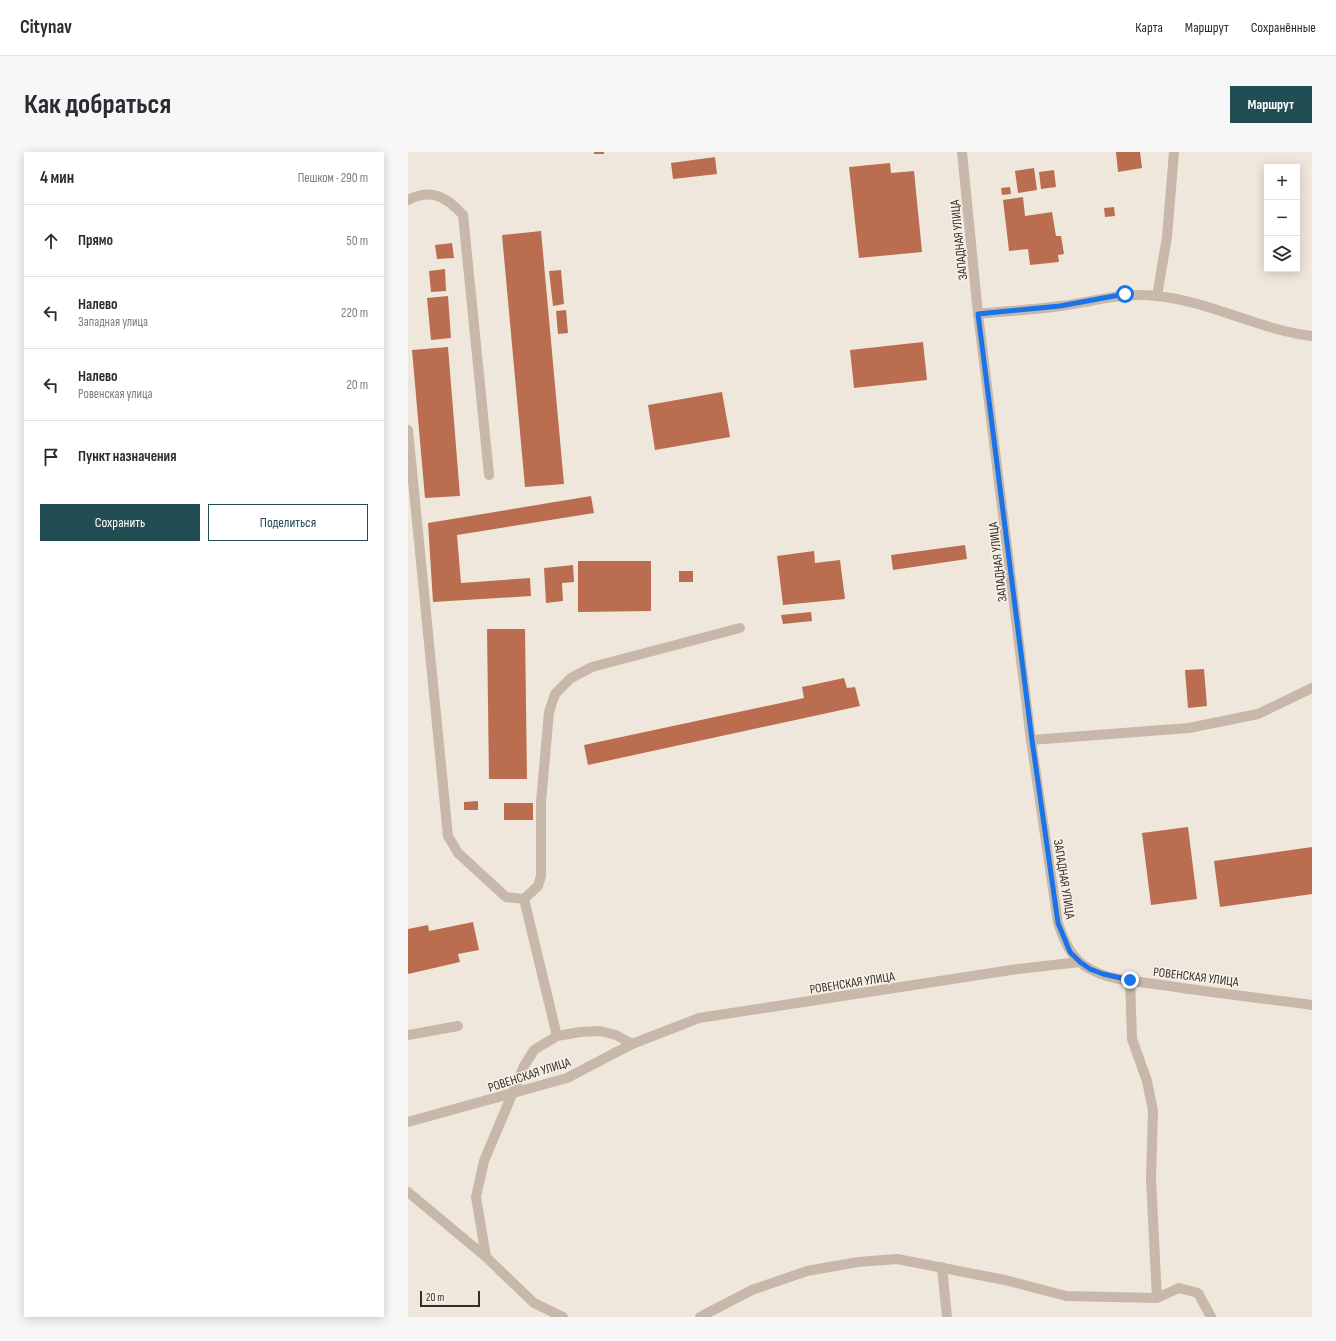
<!DOCTYPE html>
<html lang="ru">
<meta charset="utf-8">
<style>
body{margin:0;font-family:"Sofia Sans Condensed",sans-serif;background:#f7f7f7;color:#2b2b33}
.controls{position:absolute;right:12px;top:12px;display:grid;overflow:hidden;border-radius:0px;box-shadow:0 2px 10px #0003}
.controls button{width:36px;height:36px;display:grid;place-items:center;padding:0;border:0;border-bottom:1px solid #e1e1e2;background:#fff;color:#2b2b33;font:20px sans-serif}
.scale{position:absolute;left:12px;bottom:10px;width:60px;box-sizing:border-box;padding-left:4px;border:2px solid #352d28;border-top:0;font-size:11px;line-height:14px;white-space:nowrap;color:#352d28;-webkit-text-stroke:3px #f8f1e8;paint-order:stroke}
.stop{position:absolute;width:12px;height:12px;margin:-9px;border:3px solid #1a73e8;border-radius:50%;background:#fff}
.stop.end{background:#1a73e8;border-color:#fff;box-shadow:0 1px 4px #0008}
.list{margin:0;padding:0;list-style:none}
h2{display:flex;justify-content:space-between;align-items:center;height:52px;margin:0;padding:0 16px;font-size:17px}
h2 small{font-size:13px;font-weight:400;color:#7c7c81}
.list li{display:grid;grid-template-columns:26px 1fr auto;gap:12px;align-items:center;box-sizing:border-box;height:72px;padding:0 16px;border-top:1px solid #e1e1e2}
.list b{display:block;font-size:15px;white-space:nowrap}
.list p{margin:0;font-size:13px;white-space:nowrap;color:#7c7c81}
.list em{font-size:13px;font-style:normal;color:#7c7c81}
.actions{display:flex;gap:8px;padding:12px 16px}
.actions a{flex:1;padding:9px 0;border:1px solid #224d52;border-radius:0px;text-align:center;font-size:14px;color:#224d52}
.actions .main{background:#224d52;color:#fff}
.icon{flex:none;width:22px;height:22px;fill:none;stroke:currentColor;stroke-width:2;stroke-linecap:round;stroke-linejoin:round}
.map{position:relative;flex:none;width:904px;height:1165px;overflow:hidden;border-radius:0px}
header{display:flex;align-items:center;gap:24px;box-sizing:border-box;height:56px;padding:0 20px;background:#fff;border-bottom:1px solid #e1e1e2}
header strong{font-size:19px}
nav{display:flex;gap:22px;margin-inline-start:auto;font-size:14px}
.intro{display:flex;align-items:center;justify-content:space-between;box-sizing:border-box;height:96px;padding:0 24px}
h1{margin:0;font-size:28px}
.button{padding:10px 18px;border-radius:0px;background:#224d52;color:#fff;font-size:14px;font-weight:700}
main{display:flex;gap:24px;padding:0 24px}
aside{flex:1;background:#fff;border-radius:0px;box-shadow:0 2px 10px #0003}
.map>svg:first-child{display:block}
.building{fill:#bb6e4f}
.lines{fill:none;stroke-linecap:round;stroke-linejoin:round}
.lane{stroke:#c7b8a9;stroke-width:10}
.street{stroke:#c7b8a9;stroke-width:10}
.route{stroke:#1a73e8;stroke-width:5}
.labels{text-anchor:middle;stroke-width:3;stroke-linejoin:round;paint-order:stroke}
.street-label{font-size:13px;fill:#352d28;stroke:#f8f1e8}
</style>
<header>
<strong>Citynav</strong>
<nav><a>Карта</a><a>Маршрут</a><a>Сохранённые</a></nav>
</header>
<div class="intro"><h1>Как добраться</h1><a class="button">Маршрут</a></div>
<main>
<aside>
<h2>4 мин<small>Пешком · 290 m</small></h2>
<ul class="list">
<li><svg class="icon" aria-label="ahead" viewBox="0 0 24 24"><path d="M12 20V5M6 11l6-6 6 6"/></svg><div><b>Прямо</b></div><em>50 m</em></li>
<li><svg class="icon" aria-label="left" viewBox="0 0 24 24"><path d="M17 20v-9H6M10 6l-5 5 5 5"/></svg><div><b>Налево</b><p>Западная улица</p></div><em>220 m</em></li>
<li><svg class="icon" aria-label="left" viewBox="0 0 24 24"><path d="M17 20v-9H6M10 6l-5 5 5 5"/></svg><div><b>Налево</b><p>Ровенская улица</p></div><em>20 m</em></li>
<li><svg class="icon" aria-label="arrive" viewBox="0 0 24 24"><path d="M6 21V4h12l-3 4 3 4H6"/></svg><div><b>Пункт назначения</b></div></li>
</ul>
<div class="actions"><a class="main">Сохранить</a><a>Поделиться</a></div>
</aside>
<div class="map">
<svg width="904" height="1165" viewBox="0 0 904 1165">
<rect width="100%" height="100%" fill="#f0e7dc"/>
<path class="building" d="M 186,0 L 196,0 L 196,2 L 186,2 Z
M 708,0 L 732,0 L 734,16 L 710,20 Z
M 307,5 L 309,22 L 265,27 L 263,11 Z
M 482,11 L 483,21 L 506,19 L 514,100 L 451,106 L 441,15 Z
M 626,16 L 629,38 L 610,41 L 607,19 Z
M 646,18 L 648,35 L 633,37 L 631,20 Z
M 602,35 L 603,42 L 594,43 L 593,36 Z
M 615,45 L 617,64 L 644,60 L 648,84 L 653,84 L 656,102 L 650,103 L 651,110 L 622,113 L 620,97 L 601,99 L 595,48 Z
M 706,55 L 707,64 L 697,65 L 696,56 Z
M 133,79 L 156,332 L 117,335 L 94,83 Z
M 44,91 L 46,106 L 29,107 L 27,93 Z
M 37,117 L 38,139 L 23,140 L 21,119 Z
M 153,118 L 156,152 L 145,154 L 141,119 Z
M 40,144 L 43,186 L 23,188 L 19,146 Z
M 158,158 L 160,181 L 150,182 L 148,159 Z
M 515,190 L 519,228 L 446,236 L 442,198 Z
M 40,195 L 52,344 L 17,346 L 4,198 Z
M 314,240 L 322,285 L 247,298 L 240,253 Z
M 183,344 L 186,361 L 49,383 L 53,431 L 122,426 L 123,444 L 25,450 L 20,371 Z
M 557,393 L 559,407 L 485,418 L 483,403 Z
M 406,399 L 407,411 L 432,408 L 437,447 L 375,453 L 369,404 Z
M 170,409 L 243,409 L 243,459 L 170,460 Z
M 165,413 L 166,430 L 154,431 L 155,449 L 138,451 L 136,416 Z
M 271,419 L 285,419 L 285,430 L 271,430 Z
M 403,460 L 404,469 L 375,472 L 373,463 Z
M 79,477 L 117,477 L 119,627 L 81,627 Z
M 796,517 L 799,554 L 780,556 L 777,518 Z
M 436,526 L 439,536 L 447,535 L 452,554 L 180,613 L 176,593 L 396,546 L 394,535 Z
M 70,649 L 70,658 L 56,658 L 56,650 Z
M 96,651 L 125,651 L 125,668 L 96,668 Z
M 780,675 L 789,747 L 743,753 L 734,681 Z
M 904,695 L 904,742 L 812,755 L 806,709 Z
M 65,770 L 71,798 L 50,802 L 52,810 L 0,822 L 0,777 L 20,773 L 21,779 Z"/>
<g class="lines">
<path class="lane" d="M 0,48 C 23,36 39,45 55,63 L 81,323
M 749,144 L 759,85 L 766,0
M 570,162 C 597,159 625,158 652,154 C 684,150 715,140 748,144 C 802,149 851,178 904,184
M 0,278 L 40,684 L 50,701 L 98,745 L 116,747 L 149,884
M 623,588 L 781,576 L 850,562 L 904,536
M 116,747 L 130,734 L 133,724 L 133,650 L 141,560 L 147,542 L 163,526 L 184,515 L 332,476
M 722,828 L 724,887 L 739,929 L 745,959 L 743,1027 L 749,1146
M 0,883 L 50,874
M 0,1040 L 78,1105
M 534,1115 L 539,1165
M 155,1165 L 126,1151 L 78,1105 L 68,1045 L 76,1009 L 116,914 L 126,898 L 149,884 L 172,880 L 192,879 L 208,883 L 224,892
M 292,1165 L 344,1138 L 399,1119 L 450,1110 L 489,1107 L 597,1128 L 658,1144 L 749,1146 L 771,1136 L 790,1141 L 803,1165"/>
<path class="street" d="M 554,0 L 570,162 L 623,588 L 650,771 C 656,789 664,808 682,817 C 701,828 726,829 747,832 C 799,840 852,846 904,853
M 0,970 L 159,926 L 224,892 L 291,866 L 610,817 L 672,810"/>
</g>
<g class="lines">
<path class="route" d="M 717,142 L 652,154 L 570,162 L 624,588 L 650,771 L 662,800 L 672,810 L 682,817 L 695,822 L 722,828"/>
</g>
<g class="labels">
<g class="street-label">
<text transform="translate(550 88) rotate(-96)" y="5">ЗАПАДНАЯ УЛИЦА</text>
<text transform="translate(589 410) rotate(-97)" y="5">ЗАПАДНАЯ УЛИЦА</text>
<text transform="translate(657 727) rotate(81)" y="5">ЗАПАДНАЯ УЛИЦА</text>
<text transform="translate(788 824) rotate(7)" y="5">РОВЕНСКАЯ УЛИЦА</text>
<text transform="translate(444 830) rotate(-9)" y="5">РОВЕНСКАЯ УЛИЦА</text>
<text transform="translate(121 922) rotate(-18)" y="5">РОВЕНСКАЯ УЛИЦА</text>
</g>
</g>
</svg>
<div class="controls">
<button>+</button>
<button>−</button>
<button><svg class="icon" aria-label="layers" viewBox="0 0 24 24"><path d="M12 4l9 5-9 5-9-5zM3 14l9 5 9-5"/></svg></button>
</div>
<div class="scale">20 m</div>
<div class="stop" style="left:717px;top:142px"></div>
<div class="stop end" style="left:722px;top:828px"></div>
</div>
</main>
